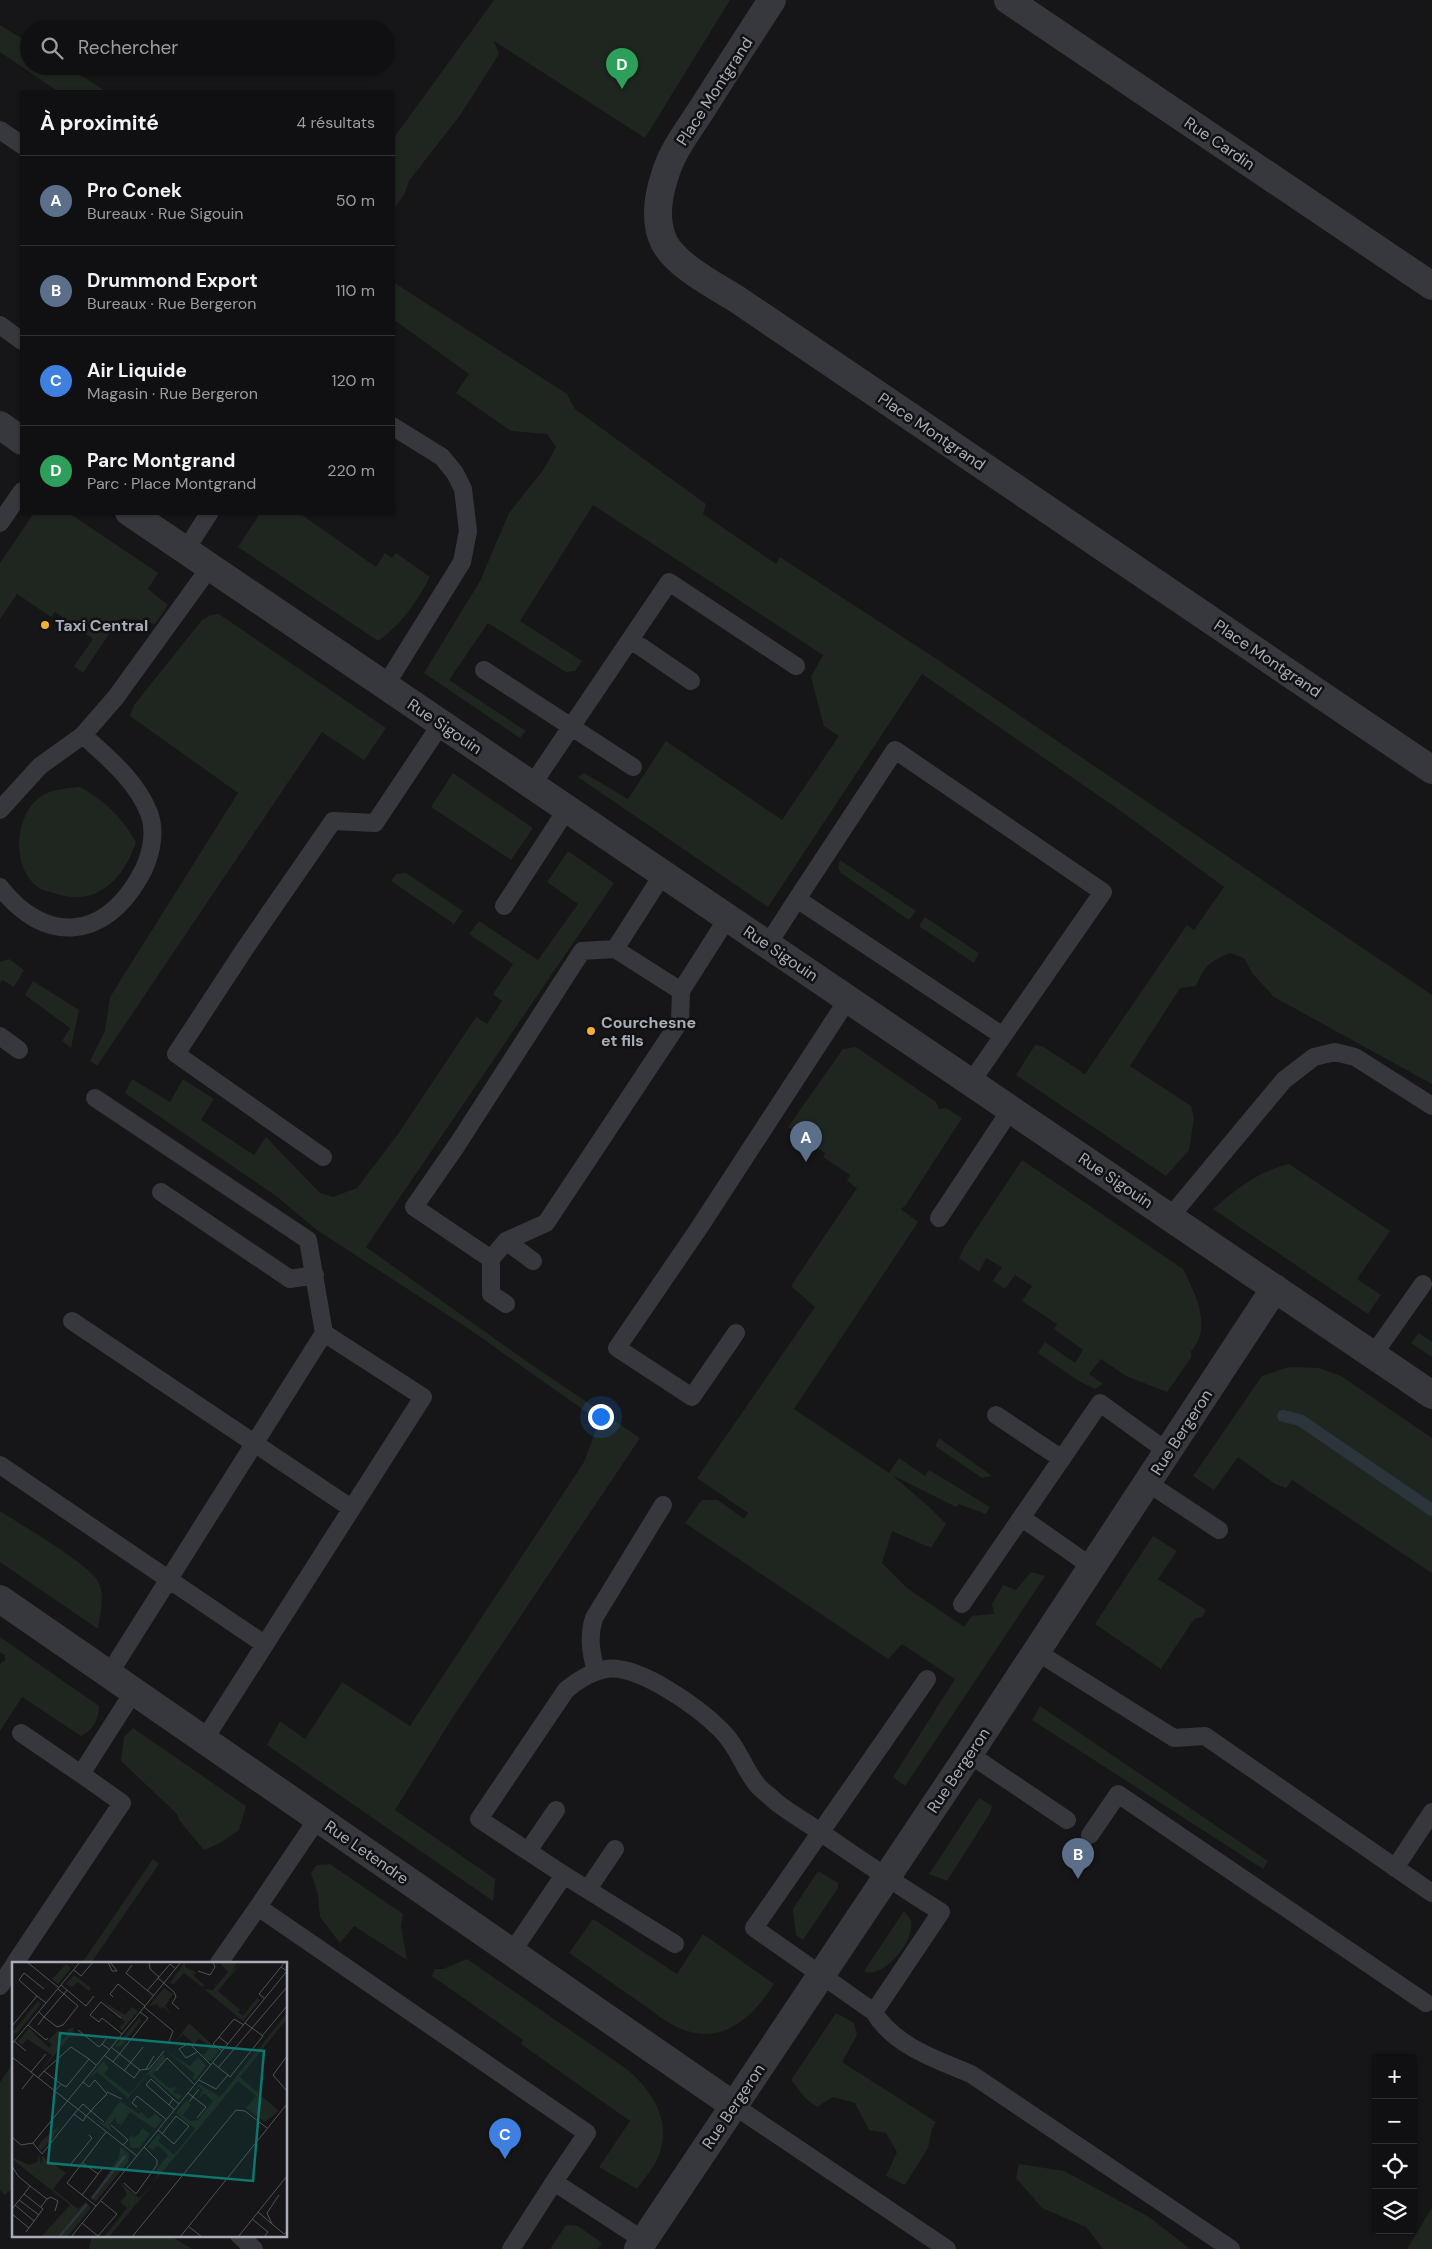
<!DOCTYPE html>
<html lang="fr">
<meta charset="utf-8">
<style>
body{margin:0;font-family:"DM Sans",sans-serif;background:#19191b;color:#f1f3f6}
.controls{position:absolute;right:15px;bottom:15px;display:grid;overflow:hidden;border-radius:5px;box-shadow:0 1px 4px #0004}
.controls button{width:45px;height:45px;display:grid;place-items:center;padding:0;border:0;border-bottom:1px solid #303032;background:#101012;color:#f1f3f6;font:25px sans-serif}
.you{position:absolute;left:600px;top:1416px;width:18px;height:18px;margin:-12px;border:4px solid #fff;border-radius:50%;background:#1a73e8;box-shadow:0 0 0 8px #1a73e833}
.badge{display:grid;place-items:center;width:32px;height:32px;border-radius:50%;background:#7c3aed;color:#fff;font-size:16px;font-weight:700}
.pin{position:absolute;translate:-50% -41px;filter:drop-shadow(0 1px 2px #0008)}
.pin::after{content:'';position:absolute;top:26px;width:18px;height:15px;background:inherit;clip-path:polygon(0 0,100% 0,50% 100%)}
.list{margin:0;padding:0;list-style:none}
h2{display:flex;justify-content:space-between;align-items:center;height:65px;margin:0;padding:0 20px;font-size:21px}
h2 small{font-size:16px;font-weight:400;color:#9c9d9f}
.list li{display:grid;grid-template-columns:32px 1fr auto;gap:15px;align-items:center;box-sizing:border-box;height:90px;padding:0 20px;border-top:1px solid #303032}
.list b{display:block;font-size:19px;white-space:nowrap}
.list p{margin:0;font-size:16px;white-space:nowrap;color:#9c9d9f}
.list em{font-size:16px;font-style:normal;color:#9c9d9f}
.icon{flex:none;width:28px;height:28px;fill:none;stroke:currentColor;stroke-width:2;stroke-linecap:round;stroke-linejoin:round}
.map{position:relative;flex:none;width:1432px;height:2249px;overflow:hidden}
.search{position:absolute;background:#101012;box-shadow:0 1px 4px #0004;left:20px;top:20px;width:375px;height:55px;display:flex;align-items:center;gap:12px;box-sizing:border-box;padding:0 18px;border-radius:28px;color:#9c9d9f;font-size:19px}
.panel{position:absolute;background:#101012;box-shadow:0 1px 4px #0004;left:20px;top:90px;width:375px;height:425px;border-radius:5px}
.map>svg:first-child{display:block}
.green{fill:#1e261f}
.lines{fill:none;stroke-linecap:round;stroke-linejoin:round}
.stream{stroke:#2c353c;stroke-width:12}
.service{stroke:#37383d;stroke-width:18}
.minor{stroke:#37383d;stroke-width:28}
.poi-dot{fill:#f2b134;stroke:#111113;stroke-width:2}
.labels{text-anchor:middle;stroke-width:5;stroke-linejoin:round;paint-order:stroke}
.street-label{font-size:16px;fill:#a8adb8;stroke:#111113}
.poi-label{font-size:16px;font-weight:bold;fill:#a8adb8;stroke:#111113;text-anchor:start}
.inset-river{fill:none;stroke:#2c353c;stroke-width:2.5}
.inset-road{fill:none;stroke:#505258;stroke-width:1}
.view{fill:#0f766e;fill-opacity:0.15;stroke:#0f766e;stroke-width:2.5}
.inset-edge{fill:none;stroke:#a8adb8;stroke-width:2.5}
</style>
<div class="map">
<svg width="1432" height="2249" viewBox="0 0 1432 2249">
<rect width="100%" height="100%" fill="#161618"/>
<path class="green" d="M 494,0 L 730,0 L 645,138 L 494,41 L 499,54 L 461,114 L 409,181 L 404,195 L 393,210 L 393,139 Z
M 0,25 L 29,43 L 29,66 L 66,66 L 107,92 L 59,92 L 0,52 Z
M 393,282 L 567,394 L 575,409 L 706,504 L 703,514 L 776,564 L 780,557 L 938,660 L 1432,995 L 1432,1084 L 1274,997 L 1252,973 L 1244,958 L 1230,953 C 1209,962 1205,965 1196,986 L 1180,988 L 1130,1066 L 1191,1106 L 1194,1118 L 1189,1150 L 1166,1176 L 1016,1075 L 1035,1045 L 1042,1046 L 1085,1074 L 1187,925 L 1194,930 L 1224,887 L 1118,809 L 922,674 L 768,907 L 578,777 L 584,773 L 628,799 L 666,741 L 782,820 L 839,736 L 824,726 L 811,677 L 823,655 L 593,505 L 520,621 L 582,661 L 575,671 L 566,672 L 488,623 L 449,680 L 526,731 L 520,738 L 424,673 L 480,581 L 509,513 L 544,469 L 556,447 L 547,434 L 511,431 L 456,393 L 469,374 L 393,319 Z
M 34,513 L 69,513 L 158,573 L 148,589 L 168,605 L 155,624 L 141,620 L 119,619 L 83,673 L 74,666 L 93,639 L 55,612 L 51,617 L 17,594 L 0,619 L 0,563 Z
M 260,513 L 304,513 L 302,515 L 376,567 L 385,553 L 392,558 L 396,553 L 430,577 C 416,603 402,624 378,641 L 238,547 Z
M 219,614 L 386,728 L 364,760 L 322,732 L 97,1066 L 90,1061 L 105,1031 L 110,997 L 238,793 L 130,716 L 134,705 L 202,620 L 211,615 Z
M 453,773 L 533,828 L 511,860 L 431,807 Z
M 80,787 C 105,801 122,817 136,842 C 124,878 98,907 57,894 C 52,892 43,891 39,888 C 10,869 14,812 43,795 C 55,789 68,788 80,787 Z
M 568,851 L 614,883 L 366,1247 L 529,1363 L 640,1438 L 453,1717 L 395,1810 L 495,1879 L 493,1901 L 267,1745 L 280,1721 L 305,1739 L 342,1682 L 410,1726 L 584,1462 L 599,1421 L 469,1329 L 317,1230 L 276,1196 L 125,1093 L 132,1079 L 170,1102 L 183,1079 L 214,1099 L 201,1120 L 254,1155 L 266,1137 L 320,1193 L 333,1197 L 357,1188 L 398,1134 L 476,1017 L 487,1024 L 502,1001 L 493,994 L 513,964 L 469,934 L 479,921 L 538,960 L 578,904 L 547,882 Z
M 840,860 L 916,911 L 909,920 L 841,873 L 838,867 Z
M 406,873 L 463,911 L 454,924 L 391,881 L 396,874 Z
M 925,917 L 979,953 L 974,963 L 919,926 Z
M 9,959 L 24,970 L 14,987 L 2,980 L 0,984 L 0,962 Z
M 33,981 L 79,1010 L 71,1048 L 62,1041 L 70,1028 L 25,995 Z
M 856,1047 L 936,1102 L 939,1109 L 946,1108 L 962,1118 L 905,1206 L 901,1209 L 918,1222 L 794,1409 L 889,1473 L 899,1458 L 925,1476 L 929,1470 L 990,1507 L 986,1514 L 959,1504 L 956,1507 L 892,1475 L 929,1507 L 946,1524 L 931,1548 L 892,1531 L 882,1563 L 907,1588 L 964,1627 L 972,1616 L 994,1614 L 992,1604 L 1003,1585 L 1016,1590 L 1031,1572 L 1045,1576 L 905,1786 L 893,1777 L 955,1679 L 902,1644 L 888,1659 L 685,1523 L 702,1500 L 718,1500 L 744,1519 L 748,1513 L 697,1478 L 815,1307 L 791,1286 L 857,1188 L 847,1181 L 850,1175 L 823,1157 L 825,1153 L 788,1127 L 843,1049 Z
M 1022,1160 L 1183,1269 C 1195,1293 1213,1327 1191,1351 L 1191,1358 L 1167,1392 L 1126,1376 L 1101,1359 L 1089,1374 L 1103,1384 L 1095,1389 L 1077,1380 L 1038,1353 L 1045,1342 L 1075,1363 L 1083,1350 L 1054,1329 L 1057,1324 L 1022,1301 L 1032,1286 L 1015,1275 L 1005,1289 L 993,1281 L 1002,1267 L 986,1258 L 979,1272 L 959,1258 L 965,1246 Z
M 1289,1164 L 1390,1231 L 1357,1279 L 1381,1295 L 1368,1314 L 1213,1209 C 1237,1188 1257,1172 1289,1164 Z
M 1419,1333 L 1432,1342 L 1432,1357 L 1411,1343 Z
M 1289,1367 L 1319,1368 L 1341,1376 L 1432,1438 L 1432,1573 L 1292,1480 L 1286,1488 L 1275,1484 L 1238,1457 L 1214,1490 L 1193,1476 L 1262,1376 Z
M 939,1438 L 992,1476 L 982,1478 L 935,1446 Z
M 0,1511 C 21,1525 90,1564 99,1583 C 105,1596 100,1616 98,1629 L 0,1562 Z
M 1153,1536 L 1177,1551 L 1158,1579 L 1206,1610 L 1202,1617 L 1194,1619 L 1161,1669 L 1095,1624 Z
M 0,1637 L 99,1706 C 99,1719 93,1730 81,1736 L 22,1697 L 0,1731 L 0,1664 L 5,1660 L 5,1655 L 0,1652 Z
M 1040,1706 L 1268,1861 L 1263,1869 L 1032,1720 Z
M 133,1728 L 246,1806 L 239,1830 L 220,1843 L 204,1850 L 179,1820 L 177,1814 L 121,1761 L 124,1737 Z
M 979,1798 L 992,1806 L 990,1813 L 947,1881 L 929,1874 Z
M 153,1859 L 159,1864 L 91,1963 L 82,1963 Z
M 330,1864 L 403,1914 L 401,1926 L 407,1960 L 354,1926 L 340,1943 L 320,1917 L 318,1895 L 311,1873 L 317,1865 Z
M 818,1871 L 838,1883 L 838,1888 L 803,1940 L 796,1935 L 793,1909 Z
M 904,1911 C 906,1914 910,1918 911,1921 C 916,1939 883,1981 864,1971 Z
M 593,1919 L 677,1974 L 703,1934 L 774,1984 C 750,2021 718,2049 673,2025 C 661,2019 650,2009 638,2001 C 615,1985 592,1969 569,1953 Z
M 467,1959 L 628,2070 C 655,2094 673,2123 657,2160 C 652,2170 643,2180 637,2189 L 599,2167 L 630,2121 L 521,2044 L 523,2040 L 432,1976 L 435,1969 L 443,1969 Z
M 836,2013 L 854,2023 L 857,2035 L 842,2062 L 936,2122 L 932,2129 L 928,2148 L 905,2185 L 886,2176 L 897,2152 L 886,2133 L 869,2130 L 855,2103 L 833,2097 L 817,2107 L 806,2099 L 791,2080 Z
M 14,2062 L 14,2186 L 5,2195 L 0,2190 L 0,2082 Z
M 1019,2164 L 1064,2171 L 1149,2217 L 1190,2249 L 1103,2249 L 1086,2227 L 1042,2208 L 1016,2178 Z
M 1432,2208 L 1432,2249 L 1407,2249 Z
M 566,2225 L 578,2226 L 602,2243 L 598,2249 L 550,2249 Z
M 92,2235 L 169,2235 L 192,2249 L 89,2249 Z"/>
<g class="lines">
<path class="stream" d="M 1283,1416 L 1300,1420 L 1432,1510"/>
<path class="service" d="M 0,130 L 22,145
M 0,325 L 22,341
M 0,523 L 22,491
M 185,551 L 210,512
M 631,640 L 691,681
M 484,670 L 633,767
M 385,686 L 462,562 L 468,531 L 463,489 L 455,473 L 442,457 L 392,426
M 532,785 L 669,582 L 796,666
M 0,810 L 40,766 L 83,735 L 116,697 L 210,567
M 663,874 L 615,949 L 681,991 L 728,917
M 0,887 C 44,944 103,941 139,878 C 150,860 157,833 149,813 C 136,780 108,758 83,735
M 797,899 L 895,750 L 1103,892 L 971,1082
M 504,906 L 567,809
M 768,944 L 797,899 L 1003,1036
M 615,949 L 582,951 L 457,1145 L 414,1207 L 491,1259 L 506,1241 L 546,1223 L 680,1021 L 681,991
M 0,1036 L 19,1050
M 95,1098 L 308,1240 L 324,1333 L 423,1397 L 204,1740
M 323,1157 L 176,1054 L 246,947 L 333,821 L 375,823 L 441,724
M 161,1192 L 290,1279 L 315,1275
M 1170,1217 L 1284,1080 L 1314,1057 L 1335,1052 L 1355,1057 L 1432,1106
M 939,1218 L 1011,1109
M 506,1241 L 533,1261
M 491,1259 L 491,1294 L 506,1304
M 72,1321 L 351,1508
M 736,1333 L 692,1397 L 617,1348 L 699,1228 L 848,999
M 1373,1355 L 1423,1284
M 996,1415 L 1062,1459
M 0,1465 L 264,1644
M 1148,1483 L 1219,1530
M 1022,1518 L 1092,1567
M 962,1604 L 1100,1403 L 1168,1452
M 1037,1652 L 1174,1738 L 1205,1736 L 1432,1893
M 596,1672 C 591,1653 588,1637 594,1618 L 663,1505
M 109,1674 L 324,1333
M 21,1733 L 81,1774 L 134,1691
M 969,1754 L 1067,1820
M 318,1818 L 258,1907 L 587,2133 L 554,2182
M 1090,1835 L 1118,1794 L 1426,2003
M 528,1851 L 556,1810
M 1395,1868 L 1432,1812
M 564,1875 L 675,1944
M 588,1889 L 615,1849
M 512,1952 L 564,1875 L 479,1819 L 566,1690 C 578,1680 590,1672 606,1669 C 639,1664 699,1708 721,1730 C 739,1747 744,1771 759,1787 C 764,1792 771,1797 776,1802 C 791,1814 808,1823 823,1834 C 862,1861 901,1887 941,1912 L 874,2012 L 754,1928 C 812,1845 869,1762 927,1679
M 15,1963 L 122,1803 L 81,1774
M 219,1963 L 258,1907
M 0,1986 L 14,1965
M 874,2012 C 893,2045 937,2060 971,2074 L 1231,2249
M 733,2105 L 947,2249
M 239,2235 L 254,2249
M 511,2249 L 554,2182 L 643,2240"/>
<path class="minor" d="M 772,0 C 749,36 725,72 702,109 C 689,129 672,151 665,175 C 658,196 654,221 664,242 C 676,266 716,286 738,300 L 1432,770
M 1008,0 L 1432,286
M 0,425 L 22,441
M 129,512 L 1432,1395
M 0,1599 L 733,2105
M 638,2249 L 969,1754 L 1275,1288"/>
</g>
<g class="poi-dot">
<circle cx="45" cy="625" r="5"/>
<circle cx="591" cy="1031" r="5"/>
</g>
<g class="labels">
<g class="street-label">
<text transform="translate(714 91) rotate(-57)" y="6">Place Montgrand</text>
<text transform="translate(1220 143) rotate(34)" y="6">Rue Cardin</text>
<text transform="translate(932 431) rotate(34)" y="6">Place Montgrand</text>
<text transform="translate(1268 658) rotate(34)" y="6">Place Montgrand</text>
<text transform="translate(445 726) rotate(34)" y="6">Rue Sigouin</text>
<text transform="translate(781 953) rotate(34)" y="6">Rue Sigouin</text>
<text transform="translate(1116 1180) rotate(34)" y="6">Rue Sigouin</text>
<text transform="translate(1181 1432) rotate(-57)" y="6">Rue Bergeron</text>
<text transform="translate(958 1770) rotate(-56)" y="6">Rue Bergeron</text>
<text transform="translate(367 1852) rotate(35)" y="6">Rue Letendre</text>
<text transform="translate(733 2106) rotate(-56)" y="6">Rue Bergeron</text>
</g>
<g class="poi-label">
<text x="55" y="631">Taxi Central</text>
<text x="601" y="1028">Courchesne<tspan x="601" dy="18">et fils</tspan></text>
</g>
</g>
<g transform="translate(12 1962)">
<rect width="275" height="275" fill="#161618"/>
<path d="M 173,0 L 173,5 L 185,11 L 181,13 L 192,23 L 190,25 L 172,11 L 162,22 L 158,21 ZM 207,0 L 224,0 L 222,3 L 226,0 L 220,9 L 230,0 L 206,29 L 228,48 L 226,50 L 231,54 L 245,36 L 248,38 L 231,59 L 192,27 L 201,28 L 216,10 ZM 54,2 L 59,6 L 46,22 L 40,17 ZM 62,13 L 79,26 L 77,29 L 66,20 L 60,25 L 54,22 ZM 152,26 L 161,32 L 153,44 L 159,52 L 151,45 L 148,47 L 145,42 L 137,44 ZM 26,39 L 29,42 L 4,72 L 1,70 ZM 91,39 L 113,53 L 120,45 L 126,49 L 110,68 L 107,66 L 113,60 ZM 275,51 L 275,57 L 228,115 L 267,149 L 253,160 L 234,146 L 244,134 L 226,119 L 141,221 L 146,213 L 142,211 L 156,193 L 146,183 L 141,188 L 136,185 L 146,172 L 149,174 L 146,179 L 162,193 L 183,167 L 164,151 L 177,135 L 175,139 L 179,143 L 171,153 L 178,159 L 186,158 L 201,139 L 192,131 L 187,136 L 191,128 L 187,124 L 181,130 L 187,122 L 208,135 ZM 128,55 L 129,59 L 109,84 L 103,85 ZM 177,61 L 207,89 L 199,99 L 194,98 L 190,91 L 193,92 L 198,85 L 187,77 L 182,82 L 171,72 L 162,82 ZM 61,65 L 62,72 L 82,88 L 65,74 L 57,75 L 27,112 L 40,93 L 15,77 L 10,83 L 6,80 L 17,66 L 37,86 L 40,83 L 36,79 L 46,68 L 49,79 L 57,71 L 55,68 ZM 154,89 L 178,104 L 186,95 L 194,104 L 183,118 L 180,116 L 183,112 ZM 152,91 L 153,97 L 141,112 L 157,126 L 165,125 L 161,130 L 170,134 L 167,138 L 136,112 L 116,136 L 85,110 L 75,118 L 91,99 L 97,106 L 92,112 L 118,132 ZM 108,139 L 127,152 L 129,150 L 137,157 L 143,151 L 150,158 L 143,167 L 118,150 L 107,167 L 109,160 L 106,163 L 103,156 L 97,163 L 101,171 L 83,157 L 92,162 ZM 47,164 L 41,175 L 29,189 L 26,185 L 30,178 ZM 130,166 L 138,172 L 127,186 L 119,186 L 117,177 L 121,172 L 121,176 L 127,172 ZM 108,185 L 117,192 L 116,200 L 84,239 L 79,237 L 107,195 ZM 27,192 L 29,203 L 30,194 L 54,211 L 41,227 L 66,247 L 74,240 L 79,246 L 55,275 L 29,275 L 58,243 L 0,197 L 0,195 L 17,203 L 25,200 ZM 108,220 L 127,236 L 140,223 L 97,275 L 92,275 L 115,246 L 108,240 L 115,232 Z" fill="#1e261f"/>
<path class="inset-river" d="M 80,236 L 113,194M 47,275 L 75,242"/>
<path class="inset-road" d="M 15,0 L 47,26M 96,0 L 100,9 L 105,9 L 98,0M 137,0 L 138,7 L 147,15M 120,3 L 114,11 L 142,34M 164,7 L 158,2 L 146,16 L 162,30 L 164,35 L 160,41 L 167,47M 62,8 L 69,14 L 81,0M 186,9 L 198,13 L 203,5 L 201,0M 49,23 L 74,44 L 82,34M 135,29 L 146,16M 25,34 L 7,18 L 12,11 L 32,27M 101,35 L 98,32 L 106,22 L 133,44M 253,37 L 247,32 L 273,0M 132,45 L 161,69 L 156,82M 27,50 L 32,55 L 49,35 L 52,32 L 46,27M 109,56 L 89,40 L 78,53 L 87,60 L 90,56 L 110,72M 16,63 L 34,78 L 36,76M 26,63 L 32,55 L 45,65 L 51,63 L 66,44 L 52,32 L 55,28M 0,64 L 25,34 L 34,41M 66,68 L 87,85 L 90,82M 250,74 L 275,44M 207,75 L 201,82 L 210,89M 94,77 L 90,82 L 97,87M 2,79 L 14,89M 0,82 L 68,0M 216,82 L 207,75 L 222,57 L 232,63M 99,85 L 128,108M 185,90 L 174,96 L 167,87 L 177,81 L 199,103M 92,93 L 122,116 L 128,108 L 137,107 L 152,89M 275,94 L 261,113 L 275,129M 0,95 L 125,194M 101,100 L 136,56 L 128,50M 201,101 L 216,113M 206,106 L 275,25M 134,107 L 142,94M 32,109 L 59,85 L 77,97M 112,109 L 131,85M 144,109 L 155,96 L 183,123M 19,110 L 34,92M 26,116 L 32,109 L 49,122 L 43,129M 187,118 L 204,127 L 216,113 L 218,115 L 251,74 L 233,61M 71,120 L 77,125 L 83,118 L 95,132 L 82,145 L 79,149 L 74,154 L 71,159 L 62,152 L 71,142 L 79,149 L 86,155 L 92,160M 49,122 L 54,125 L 77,97 L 84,103M 10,127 L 22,112M 95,130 L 110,137M 176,131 L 194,145 L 185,156M 177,140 L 187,127M 157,143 L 134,123 L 139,117 L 161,137M 125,145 L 120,141 L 125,134 L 155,158M 163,148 L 157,143 L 161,137 L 167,142M 99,163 L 116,178 L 111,183M 146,168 L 162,182 L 177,164 L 164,154M 150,172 L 164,154M 0,175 L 9,183 L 21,181 L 169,0M 21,181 L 30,192 L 62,152M 71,201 L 86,212M 59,202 L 80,176 L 77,173M 0,204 L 6,214 L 18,224M 112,221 L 124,232 L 145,203 L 145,198 L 132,185M 12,232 L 18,224 L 35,237 L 29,245M 70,233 L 90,207M 267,233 L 255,251 L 260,262 L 272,272 L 275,270M 35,237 L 39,235 L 46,239 L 43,249M 7,238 L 27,253M 3,243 L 22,259M 84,244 L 55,221 L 94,170M 0,247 L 12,232 L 31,247 L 14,270M 246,250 L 260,262M 0,252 L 17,266M 240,257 L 256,270 L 252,275M 70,261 L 86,274 L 105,252 L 89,239M 176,264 L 190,275M 59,275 L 275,9 L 269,5M 120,275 L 224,148 L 233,149 L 255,166M 168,275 L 275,142M 226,275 L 275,214"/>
<path class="view" d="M 48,71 L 252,89 L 241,219 L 36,201 Z"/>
<rect width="275" height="275" class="inset-edge"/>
</g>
</svg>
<div class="controls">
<button>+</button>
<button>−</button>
<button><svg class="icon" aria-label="locate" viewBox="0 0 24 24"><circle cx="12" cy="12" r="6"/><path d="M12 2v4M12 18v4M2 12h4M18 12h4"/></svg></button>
<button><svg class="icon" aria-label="layers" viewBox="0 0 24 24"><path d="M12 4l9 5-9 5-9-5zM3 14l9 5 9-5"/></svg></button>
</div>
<div class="you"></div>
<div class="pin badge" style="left:806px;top:1162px;background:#5c6f8a">A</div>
<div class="pin badge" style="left:1078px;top:1879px;background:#5c6f8a">B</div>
<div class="pin badge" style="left:505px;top:2159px;background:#3f7fe0">C</div>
<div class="pin badge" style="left:622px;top:89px;background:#2e9e5b">D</div>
<div class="search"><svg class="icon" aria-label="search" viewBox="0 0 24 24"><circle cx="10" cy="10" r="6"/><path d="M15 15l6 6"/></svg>Rechercher</div>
<section class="panel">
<h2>À proximité<small>4 résultats</small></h2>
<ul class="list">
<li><span class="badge" style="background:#5c6f8a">A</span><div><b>Pro Conek</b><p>Bureaux · Rue Sigouin</p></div><em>50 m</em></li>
<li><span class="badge" style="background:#5c6f8a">B</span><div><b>Drummond Export</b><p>Bureaux · Rue Bergeron</p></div><em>110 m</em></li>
<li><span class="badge" style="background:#3f7fe0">C</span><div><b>Air Liquide</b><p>Magasin · Rue Bergeron</p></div><em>120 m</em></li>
<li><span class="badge" style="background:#2e9e5b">D</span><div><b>Parc Montgrand</b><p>Parc · Place Montgrand</p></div><em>220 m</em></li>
</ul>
</section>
</div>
